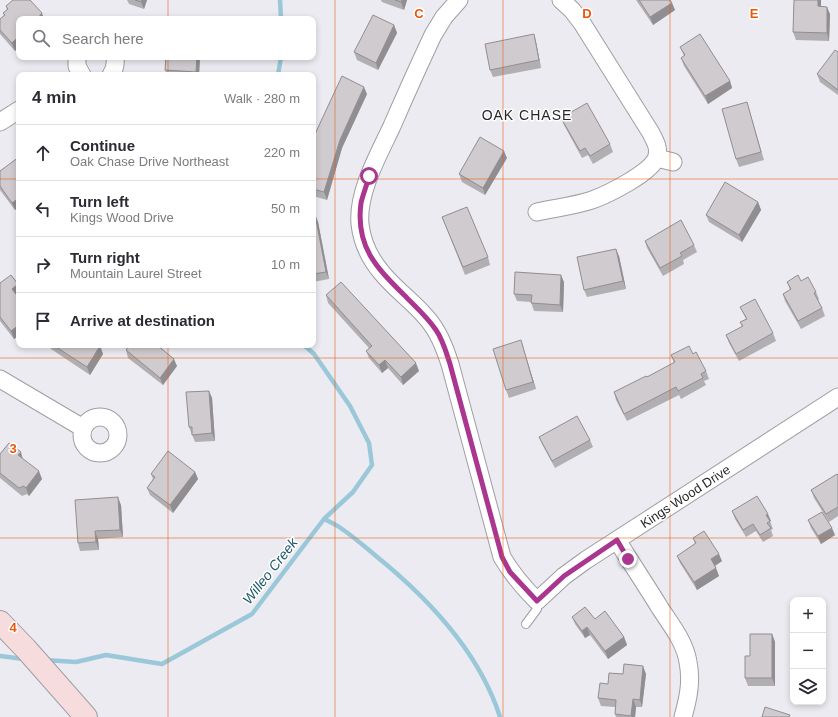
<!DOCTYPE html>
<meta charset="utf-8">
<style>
body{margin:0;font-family:Arial,sans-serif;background:#f2f2f3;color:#2b2b33}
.controls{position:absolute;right:12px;bottom:12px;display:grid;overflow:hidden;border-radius:8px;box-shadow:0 2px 6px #0003}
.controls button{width:36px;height:36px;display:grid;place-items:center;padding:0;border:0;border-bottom:1px solid #e1e1e2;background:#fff;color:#2b2b33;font:20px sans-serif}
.stop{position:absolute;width:12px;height:12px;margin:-9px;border:3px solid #aa3690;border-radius:50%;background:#fff}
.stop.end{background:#aa3690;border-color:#fff;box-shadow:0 1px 4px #0008}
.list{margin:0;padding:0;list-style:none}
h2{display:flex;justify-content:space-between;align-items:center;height:52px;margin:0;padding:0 16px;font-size:17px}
h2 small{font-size:13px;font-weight:400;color:#7c7c81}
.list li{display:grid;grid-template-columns:26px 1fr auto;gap:12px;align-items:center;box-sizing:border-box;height:56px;padding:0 16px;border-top:1px solid #e1e1e2}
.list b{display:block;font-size:15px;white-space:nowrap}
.list p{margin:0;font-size:13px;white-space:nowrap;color:#7c7c81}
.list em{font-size:13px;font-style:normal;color:#7c7c81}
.icon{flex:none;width:22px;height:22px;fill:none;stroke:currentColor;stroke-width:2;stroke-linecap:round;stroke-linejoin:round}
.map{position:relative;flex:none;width:838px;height:717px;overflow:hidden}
.search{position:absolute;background:#fff;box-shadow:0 2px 6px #0003;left:16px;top:16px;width:300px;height:44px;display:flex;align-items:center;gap:10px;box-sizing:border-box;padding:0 14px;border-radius:8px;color:#7c7c81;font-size:15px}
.panel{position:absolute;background:#fff;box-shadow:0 2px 6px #0003;left:16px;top:72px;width:300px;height:276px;border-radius:8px}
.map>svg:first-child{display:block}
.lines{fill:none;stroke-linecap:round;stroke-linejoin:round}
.stream{stroke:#9ac8d9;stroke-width:4.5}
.service-casing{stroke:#9e9ea4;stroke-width:10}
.minor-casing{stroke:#9e9ea4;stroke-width:19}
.secondary-casing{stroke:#9e9ea4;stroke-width:24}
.service{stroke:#fff;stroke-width:8}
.minor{stroke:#fff;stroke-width:17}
.secondary{stroke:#f7dcdd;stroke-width:22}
.wall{fill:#b2afb2}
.shaded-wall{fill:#918e91}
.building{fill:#cfcbcf;stroke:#918e91}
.route{stroke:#aa3690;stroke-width:5}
.grid{fill:none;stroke:#e8590c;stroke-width:1;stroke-opacity:0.55}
.labels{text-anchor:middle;stroke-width:3;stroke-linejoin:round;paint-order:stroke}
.street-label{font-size:13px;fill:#27272a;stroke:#fff}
.neighbourhood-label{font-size:14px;letter-spacing:1px;fill:#27272a;stroke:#fff}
.water-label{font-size:14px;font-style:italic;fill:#1b586a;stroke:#fff}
.grid-label{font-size:13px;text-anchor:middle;font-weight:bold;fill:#e8590c;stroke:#fff;stroke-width:3;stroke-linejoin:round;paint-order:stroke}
</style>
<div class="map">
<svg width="838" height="717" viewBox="0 0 838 717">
<rect width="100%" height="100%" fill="#ebebf1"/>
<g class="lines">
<path class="stream" d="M 280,0 L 281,19
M 278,75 L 281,57
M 324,519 C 330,522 337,525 342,529 C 354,537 365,547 376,556 C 428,598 479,651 500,717
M 0,656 L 24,659
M 45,660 L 76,662 L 106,655 L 162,664 L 252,614 L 324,519 L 353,492 L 372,465 L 369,443 L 350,406 L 314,354 L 304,345"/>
<g class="service-casing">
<path id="service" d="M 526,624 L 537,609 L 537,601"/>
</g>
<g class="minor-casing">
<path id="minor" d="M 459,0 L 444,17 L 433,35 C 419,65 405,96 392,126 C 379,154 357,192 360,224 C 362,242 370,259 382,273 C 395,289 412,301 425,316 C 438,330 444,346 450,364 L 502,557 C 512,574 523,587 537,601 L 564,576 L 586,560 L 838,397
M 77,57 L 77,66 L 82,75
M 111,75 C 115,69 116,64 115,57
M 0,122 L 19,110
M 657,158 L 673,162
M 537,212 C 555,208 574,206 592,200 C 606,195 654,172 657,156 C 659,147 655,141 651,133 L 582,23 L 572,10 L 561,0
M 0,379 L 83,428
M82 435a18 18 0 1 1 36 0a18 18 0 1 1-36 0Z
M 617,540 C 631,563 646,585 660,608 C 671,625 685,642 688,662 C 692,682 688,699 683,717"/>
</g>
<g class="secondary-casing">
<path id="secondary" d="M 0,622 L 26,649 L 86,717"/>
</g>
<use href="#service" class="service"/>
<use href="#minor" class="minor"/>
<use href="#secondary" class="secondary"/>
</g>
<path class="wall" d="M 127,0 L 147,0 L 144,9 L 129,4 Z
M 381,0 L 407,0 L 404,10 L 382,2 Z
M 636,0 L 670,0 L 672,3 L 675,10 L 653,25 Z
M 794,0 L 821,0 L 821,6 L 830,14 L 829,41 L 796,40 L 793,32 Z
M 6,6 L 19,19 L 19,47 L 15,51 L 0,34 L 0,19 L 4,16 L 3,13 L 7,10 Z
M 394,25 L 397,33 L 378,70 L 357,60 L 354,52 Z
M 534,34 L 536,42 L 541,68 L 493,77 L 490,70 Z
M 680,47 L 730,81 L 732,88 L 708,104 L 684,66 L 681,58 L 684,56 Z
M 838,52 L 838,95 L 820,82 L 817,74 Z
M 166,57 L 200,57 L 199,75 L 167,75 L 165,70 Z
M 367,94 L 342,148 L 327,200 L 313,196 L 313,134 L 315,134 Z
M 747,102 L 764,160 L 739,167 L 736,159 Z
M 561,118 L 610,144 L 613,152 L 593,164 L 588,155 L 582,158 L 564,125 Z
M 19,157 L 15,210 L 0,190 L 0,171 Z
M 507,158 L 485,195 L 462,182 L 459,174 Z
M 758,202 L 761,210 L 742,242 L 709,222 L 706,215 Z
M 313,214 L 318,222 L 329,279 L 313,282 Z
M 442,217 L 488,257 L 490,265 L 465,275 Z
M 645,241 L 694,245 L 697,252 L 683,260 L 684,264 L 663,276 L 647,248 Z
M 619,256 L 626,289 L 587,297 L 584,290 Z
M 801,281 L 816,292 L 819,299 L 818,300 L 822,308 L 825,316 L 801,329 L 785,301 L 783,294 L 790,290 L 787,282 Z
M 564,282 L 563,312 L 534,311 L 531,302 L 517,301 L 514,294 Z
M 0,283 L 19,288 L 19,293 L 17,295 L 19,298 L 19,335 L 14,339 L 0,321 Z
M 326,295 L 419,371 L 403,385 L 388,368 L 382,373 L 369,358 L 366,351 L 369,348 L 328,303 Z
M 740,307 L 773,333 L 776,341 L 739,361 L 729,343 L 726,335 L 742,327 L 740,322 L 746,319 Z
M 521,340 L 536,389 L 509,398 L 506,390 Z
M 49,345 L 98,345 L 100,346 L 103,354 L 90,375 L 51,349 Z
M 162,345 L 160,348 L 177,366 L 163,385 L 128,358 L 126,350 Z
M 693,354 L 706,371 L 709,379 L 704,381 L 706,385 L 681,399 L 679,395 L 627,421 L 616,400 L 614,392 L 647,377 L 674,363 L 671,355 Z
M 209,391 L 212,398 L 215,441 L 195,442 L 189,427 Z
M 539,437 L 590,440 L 593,447 L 555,468 L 542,444 Z
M 0,454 L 23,459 L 42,479 L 29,496 L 27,494 L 22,496 L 0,478 Z
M 195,472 L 198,479 L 173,513 L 150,495 L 147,488 L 153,479 L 151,474 Z
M 838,475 L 838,516 L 829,522 L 814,498 L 811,490 Z
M 121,505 L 123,537 L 98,539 L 99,550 L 80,551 L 78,543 Z
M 732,511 L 771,521 L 770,521 L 773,529 L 771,530 L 773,536 L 763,542 L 756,531 L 746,537 L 735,519 Z
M 808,520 L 835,535 L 821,544 L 811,528 Z
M 693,538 L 722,561 L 715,566 L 719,576 L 697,590 L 680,563 L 677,556 L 695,544 Z
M 572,617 L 595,619 L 624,637 L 627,645 L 608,659 L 590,635 L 585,638 L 575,624 Z
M 772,634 L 775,642 L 775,686 L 748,686 L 745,678 Z
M 623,674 L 646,674 L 642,707 L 636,707 L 635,717 L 616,717 L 615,714 L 615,707 L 601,706 L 598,698 L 608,684 Z"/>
<path class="shaded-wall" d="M 142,0 L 147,0 L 144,9 L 141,2 Z
M 402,0 L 407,0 L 404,10 L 401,2 Z
M 818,0 L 821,0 L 821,14 L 818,6 Z
M 672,3 L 675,10 L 653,25 L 650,17 Z
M 827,7 L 830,14 L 829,41 L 827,33 Z
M 42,13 L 44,19 L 37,19 Z
M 394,25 L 397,33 L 378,70 L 376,63 Z
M 534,34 L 536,42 L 541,68 L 539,60 Z
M 19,36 L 19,47 L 15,51 L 12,43 Z
M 197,57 L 200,57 L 199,75 L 197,75 L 196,72 Z
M 730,81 L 732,88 L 708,104 L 705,96 Z
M 364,87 L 367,94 L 342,148 L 327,200 L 324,192 L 340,140 Z
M 504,151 L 507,158 L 485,195 L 483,188 Z
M 19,198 L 19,207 L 15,210 L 12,203 Z
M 758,202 L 761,210 L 742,242 L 739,235 Z
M 315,214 L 318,222 L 329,279 L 326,272 Z
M 616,249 L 619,256 L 626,289 L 623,281 Z
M 561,275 L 564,282 L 563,312 L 560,305 Z
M 18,284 L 19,288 L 19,293 L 15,296 L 12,289 Z
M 19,325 L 19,335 L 14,339 L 11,331 Z
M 521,340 L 523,348 L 536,389 L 533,382 Z
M 155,345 L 162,345 L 158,351 Z
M 100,346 L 103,354 L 90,375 L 87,367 Z
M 174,359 L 177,366 L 163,385 L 160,378 Z
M 385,360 L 388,368 L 382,373 L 379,365 Z
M 416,363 L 419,371 L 403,385 L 401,377 Z
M 209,391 L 212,398 L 215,441 L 212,433 Z
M 21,452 L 23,460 L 18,455 Z
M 39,471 L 42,479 L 29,496 L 26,488 Z
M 195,472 L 198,479 L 173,513 L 170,505 Z
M 118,497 L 121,505 L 123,537 L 120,530 Z
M 768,514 L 771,521 L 769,522 L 766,515 Z
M 832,528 L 835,535 L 821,544 L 818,536 Z
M 95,531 L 98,539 L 99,550 L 96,542 Z
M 719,554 L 722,561 L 713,567 L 711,559 Z
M 716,568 L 719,576 L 697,590 L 694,582 Z
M 587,627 L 590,635 L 585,638 L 582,631 Z
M 772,634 L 775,642 L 775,686 L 772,678 Z
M 624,637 L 627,645 L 608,659 L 605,651 Z
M 643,666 L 646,674 L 642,707 L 640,700 Z
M 633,699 L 636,707 L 635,717 L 632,717 L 631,716 Z"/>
<path class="building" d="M 13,0 L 30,0 L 42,13 L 37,19 L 19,19 L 19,36 L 12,43 L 0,30 L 0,19 L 5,15 L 3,13 L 8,9 L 6,6 Z
M 135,0 L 142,0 L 141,2 Z
M 395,0 L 402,0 L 401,2 Z
M 639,0 L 670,0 L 672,3 L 650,17 Z
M 794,0 L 818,0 L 818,6 L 827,7 L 827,33 L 793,32 Z
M 373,15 L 394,25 L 376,63 L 354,52 Z
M 534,34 L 539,60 L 490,70 L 485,44 Z
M 700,34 L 730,81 L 705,96 L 681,58 L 685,55 L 680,47 Z
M 835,50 L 838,52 L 838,90 L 817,74 Z
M 166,57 L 197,57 L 196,72 L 165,70 Z
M 342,76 L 364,87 L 340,140 L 324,192 L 313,189 L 313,134 L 315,134 Z
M 747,102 L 761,152 L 736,159 L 722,109 Z
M 587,103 L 610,144 L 590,156 L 585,148 L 580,151 L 561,118 Z
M 480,137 L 504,151 L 483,188 L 459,174 Z
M 19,157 L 19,198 L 12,203 L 0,186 L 0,171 Z
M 725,182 L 758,202 L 739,235 L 706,215 Z
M 467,207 L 488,257 L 463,267 L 442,217 Z
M 313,214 L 315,214 L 326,272 L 313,274 Z
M 681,220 L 694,245 L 680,253 L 682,256 L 660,268 L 645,241 Z
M 616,249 L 623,281 L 584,290 L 577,257 Z
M 515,272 L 561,275 L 560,305 L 531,303 L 532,295 L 514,294 Z
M 11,275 L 18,284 L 12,289 L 19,298 L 19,325 L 11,331 L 0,317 L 0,283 Z
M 798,275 L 801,281 L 808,277 L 816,292 L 814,293 L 822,308 L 798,321 L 783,294 L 791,289 L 787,282 Z
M 341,282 L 416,363 L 401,377 L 385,360 L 379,365 L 366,351 L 372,346 L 326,295 Z
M 755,299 L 773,333 L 736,354 L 726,335 L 743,326 L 740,322 L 747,319 L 740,307 Z
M 521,340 L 533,382 L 506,390 L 493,349 Z
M 53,345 L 98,345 L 100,346 L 87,367 Z
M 130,345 L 157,345 L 174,359 L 160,378 L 126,350 Z
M 689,346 L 693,354 L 696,352 L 706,371 L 701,374 L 703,378 L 678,391 L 676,387 L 624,414 L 614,392 L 646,376 L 647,377 L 675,362 L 671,355 Z
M 209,391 L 212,433 L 192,435 L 192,427 L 189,427 L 186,392 Z
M 577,416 L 590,440 L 552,461 L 539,437 Z
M 9,443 L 21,452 L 18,455 L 39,471 L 26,488 L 24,486 L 19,488 L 0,473 L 0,454 Z
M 168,451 L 195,472 L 170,505 L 147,488 L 155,477 L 151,474 Z
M 837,474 L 838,475 L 838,507 L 826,514 L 811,490 Z
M 757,496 L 768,514 L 766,515 L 770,521 L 767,523 L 771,528 L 760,535 L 753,524 L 743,530 L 732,511 Z
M 118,497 L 120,530 L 95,531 L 96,542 L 78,543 L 75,500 Z
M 822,512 L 832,528 L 818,536 L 808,520 Z
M 704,531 L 719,554 L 711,559 L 716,568 L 694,582 L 677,556 L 696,543 L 693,538 Z
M 585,607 L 595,619 L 605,611 L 624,637 L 605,651 L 587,627 L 582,631 L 572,617 Z
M 750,634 L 772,634 L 772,678 L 745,678 L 745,656 L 750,656 Z
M 624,664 L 643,666 L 640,700 L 633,699 L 631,716 L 615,714 L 616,700 L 598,698 L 600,683 L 608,684 L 609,673 L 623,674 Z
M 765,707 L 790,715 L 789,717 L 762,717 Z"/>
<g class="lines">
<path class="route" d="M 369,176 C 367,185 363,194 361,203 C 355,248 378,269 407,298 C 417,308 428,318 436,330 C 443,340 446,352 450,364 L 502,557 L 510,572 L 537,601 L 564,576 L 617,540 L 628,559"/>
</g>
<path class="grid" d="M 168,0 L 168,19M 335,0 L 335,717M 503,0 L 503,717M 670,0 L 670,717M 168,57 L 168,75M 0,179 L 19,179M 313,179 L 838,179M 168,345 L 168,717M 0,358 L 838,358M 0,538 L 838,538"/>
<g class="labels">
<g class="street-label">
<text transform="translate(685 496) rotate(-33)" y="5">Kings Wood Drive</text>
</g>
<g class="neighbourhood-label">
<text x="527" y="120">OAK CHASE</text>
</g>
<g class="water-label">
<text transform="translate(270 571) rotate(-52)" y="5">Willeo Creek</text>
</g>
</g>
<g class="grid-label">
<text x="419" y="18">C</text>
<text x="587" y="18">D</text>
<text x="754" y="18">E</text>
<text x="13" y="453">3</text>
<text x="13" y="632">4</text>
</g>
</svg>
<div class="controls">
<button>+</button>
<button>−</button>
<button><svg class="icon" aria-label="layers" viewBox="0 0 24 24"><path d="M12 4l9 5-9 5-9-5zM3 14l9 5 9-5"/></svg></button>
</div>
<div class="stop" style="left:369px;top:176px"></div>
<div class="stop end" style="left:628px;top:559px"></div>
<div class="search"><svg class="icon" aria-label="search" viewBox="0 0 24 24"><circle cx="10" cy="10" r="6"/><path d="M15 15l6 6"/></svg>Search here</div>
<section class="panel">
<h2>4 min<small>Walk · 280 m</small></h2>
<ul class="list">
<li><svg class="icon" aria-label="ahead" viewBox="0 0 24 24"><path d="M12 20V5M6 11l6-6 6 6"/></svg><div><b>Continue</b><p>Oak Chase Drive Northeast</p></div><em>220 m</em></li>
<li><svg class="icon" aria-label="left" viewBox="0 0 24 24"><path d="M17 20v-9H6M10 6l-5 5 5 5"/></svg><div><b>Turn left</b><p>Kings Wood Drive</p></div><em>50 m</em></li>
<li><svg class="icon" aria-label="right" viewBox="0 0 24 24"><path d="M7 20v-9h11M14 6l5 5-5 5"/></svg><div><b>Turn right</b><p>Mountain Laurel Street</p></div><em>10 m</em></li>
<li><svg class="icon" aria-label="arrive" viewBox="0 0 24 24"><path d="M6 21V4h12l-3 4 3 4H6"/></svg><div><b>Arrive at destination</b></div></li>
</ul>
</section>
</div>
